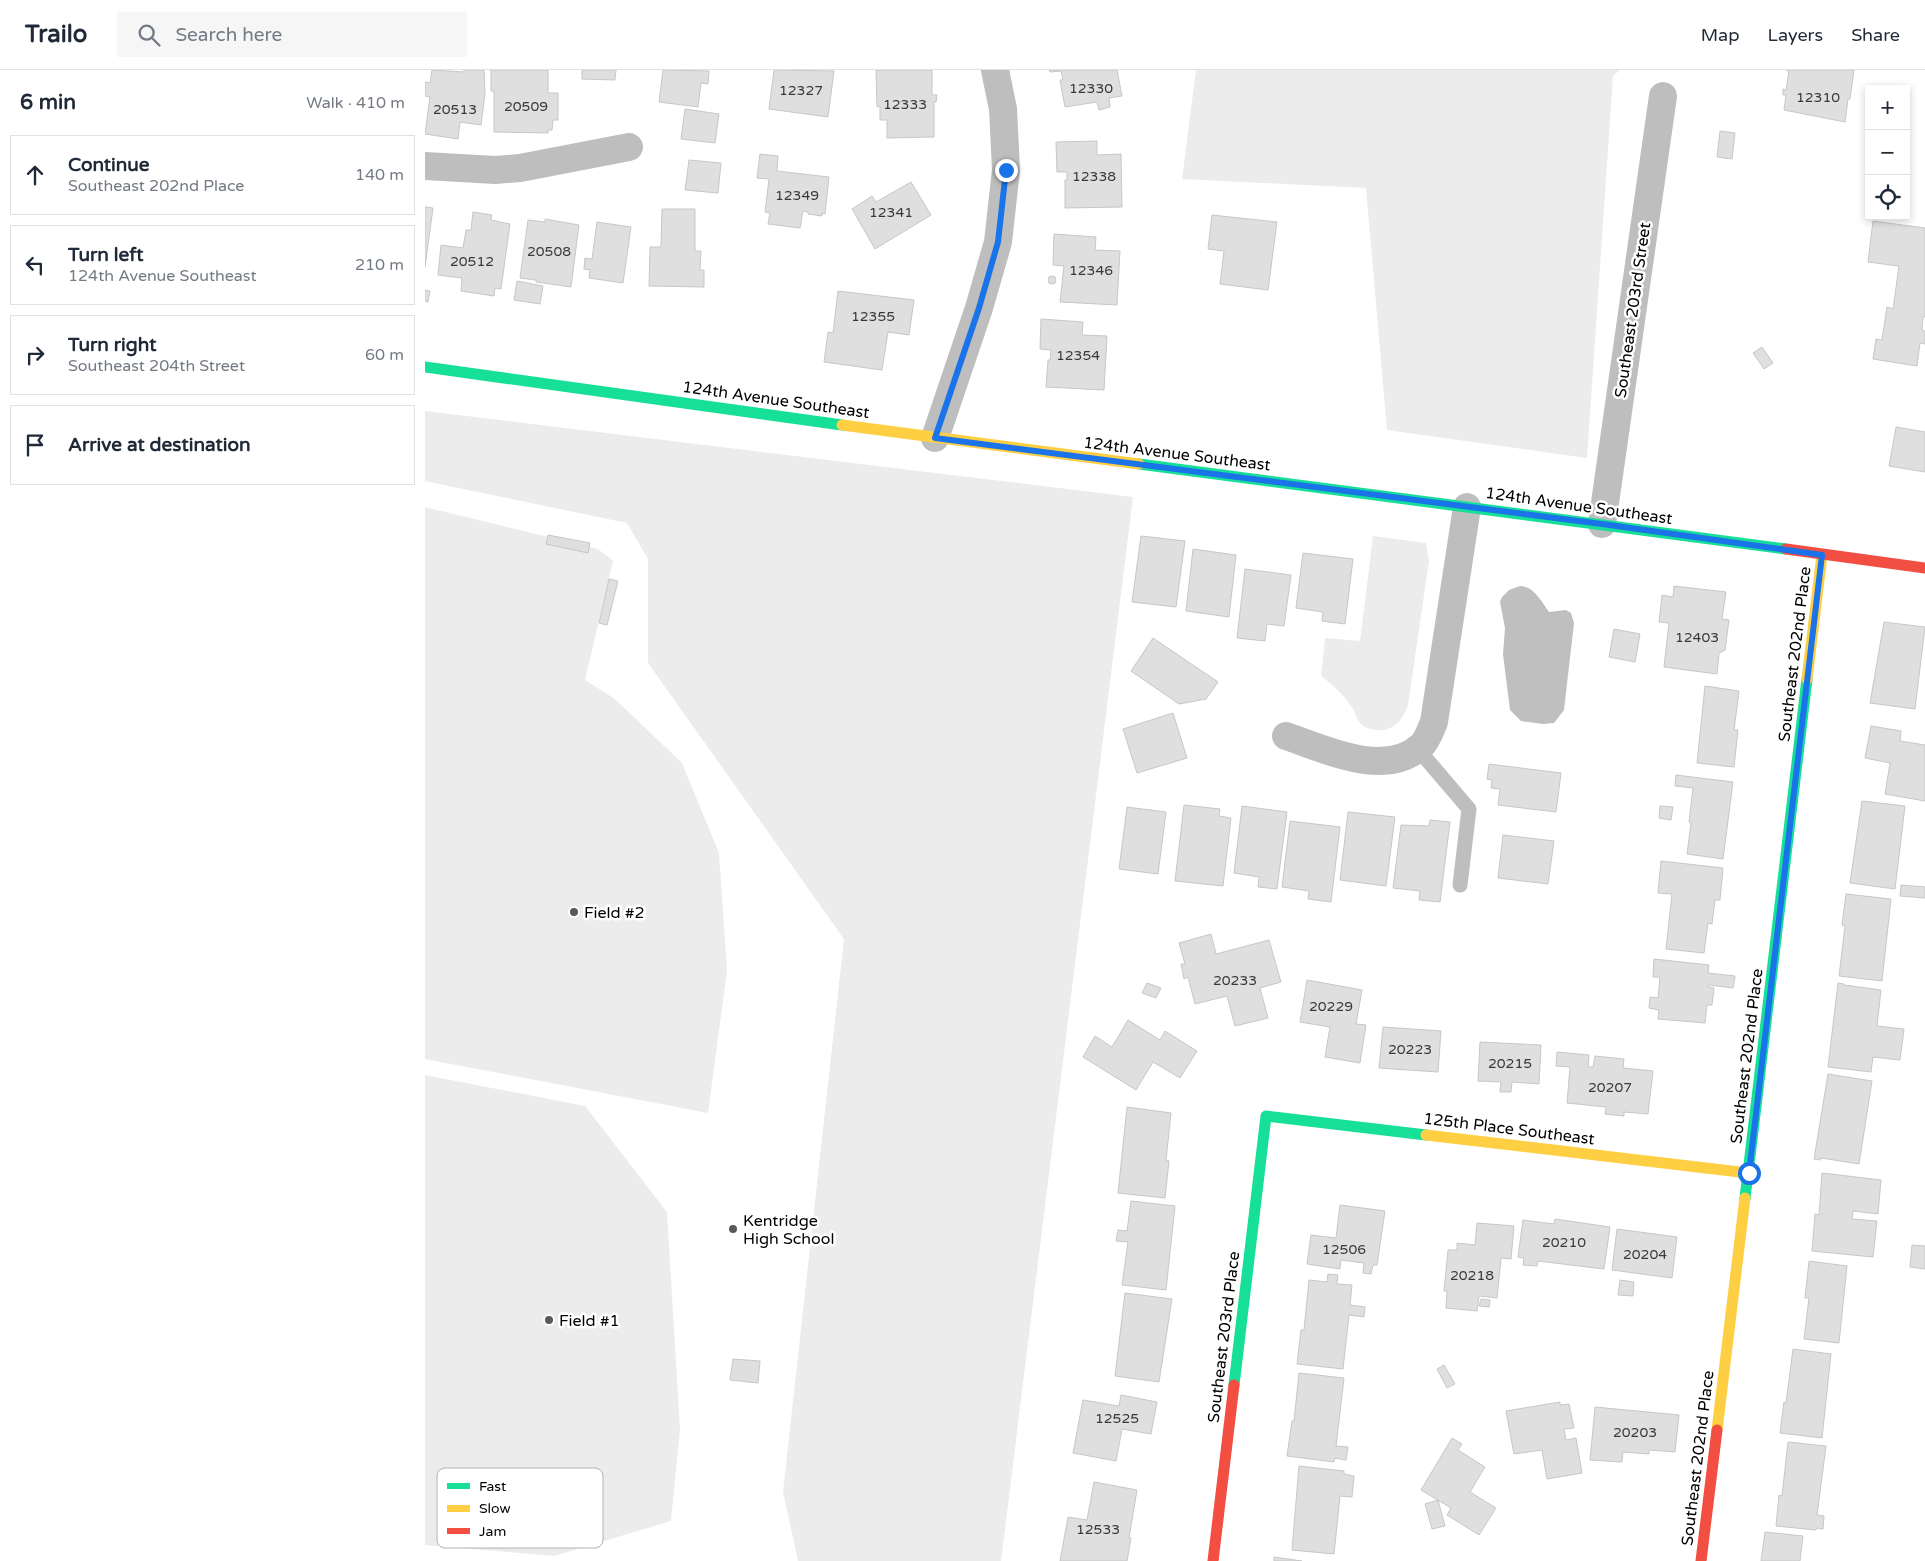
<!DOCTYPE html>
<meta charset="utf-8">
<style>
body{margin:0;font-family:"Varela Round",sans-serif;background:#f6f6f7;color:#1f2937}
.controls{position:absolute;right:15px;top:15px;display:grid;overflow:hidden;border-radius:0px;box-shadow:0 2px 8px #0003}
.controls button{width:45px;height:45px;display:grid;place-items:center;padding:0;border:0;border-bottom:1px solid #e0e1e3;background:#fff;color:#1f2937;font:25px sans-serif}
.stop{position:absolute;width:15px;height:15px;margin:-11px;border:4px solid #1a73e8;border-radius:50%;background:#fff}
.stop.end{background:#1a73e8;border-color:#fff;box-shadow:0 1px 5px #0008}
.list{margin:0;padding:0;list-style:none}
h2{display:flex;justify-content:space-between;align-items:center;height:65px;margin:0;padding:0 20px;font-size:21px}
h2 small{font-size:16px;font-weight:400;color:#747a83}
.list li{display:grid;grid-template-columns:32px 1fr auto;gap:15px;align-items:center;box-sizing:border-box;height:80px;margin:0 10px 10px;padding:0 10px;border:1px solid #e0e1e3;border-radius:0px}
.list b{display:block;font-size:19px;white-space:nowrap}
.list p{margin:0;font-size:16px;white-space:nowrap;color:#747a83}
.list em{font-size:16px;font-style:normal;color:#747a83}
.icon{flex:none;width:28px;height:28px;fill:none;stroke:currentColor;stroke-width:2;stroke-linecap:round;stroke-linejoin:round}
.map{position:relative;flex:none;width:1500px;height:1491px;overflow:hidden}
header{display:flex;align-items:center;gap:30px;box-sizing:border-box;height:70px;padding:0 25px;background:#fff;border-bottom:1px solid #e0e1e3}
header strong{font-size:24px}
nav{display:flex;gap:28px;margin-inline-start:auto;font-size:18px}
.search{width:350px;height:45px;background:#f6f6f7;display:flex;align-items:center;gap:12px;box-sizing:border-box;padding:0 18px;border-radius:0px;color:#747a83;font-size:19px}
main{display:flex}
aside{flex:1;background:#fff}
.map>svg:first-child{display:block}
.green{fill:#ececec}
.water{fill:#bfbfbf}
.building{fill:#dfdfdf;stroke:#c7c7c7}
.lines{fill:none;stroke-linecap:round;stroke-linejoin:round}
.lane{stroke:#bebebe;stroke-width:15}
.street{stroke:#bebebe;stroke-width:28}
.fast{stroke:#16e098;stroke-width:11}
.slow{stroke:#ffcf43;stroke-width:11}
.jam{stroke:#f24e42;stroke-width:11}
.route{stroke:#1a73e8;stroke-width:6}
.poi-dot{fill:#595959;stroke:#fff;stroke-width:2}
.labels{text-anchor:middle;stroke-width:5;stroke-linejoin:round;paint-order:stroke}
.number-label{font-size:14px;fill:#383838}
.street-label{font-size:16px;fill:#000;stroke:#fff}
.poi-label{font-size:16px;fill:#000;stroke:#fff;text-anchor:start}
.key{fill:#fff;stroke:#b2b2b2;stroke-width:1}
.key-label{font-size:14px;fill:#000}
</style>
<header>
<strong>Trailo</strong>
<div class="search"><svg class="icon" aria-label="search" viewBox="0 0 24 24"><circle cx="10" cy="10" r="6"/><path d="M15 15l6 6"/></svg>Search here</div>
<nav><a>Map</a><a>Layers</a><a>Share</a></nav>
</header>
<main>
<aside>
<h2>6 min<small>Walk · 410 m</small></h2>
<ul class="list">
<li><svg class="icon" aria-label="ahead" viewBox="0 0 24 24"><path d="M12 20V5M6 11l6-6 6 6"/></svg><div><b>Continue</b><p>Southeast 202nd Place</p></div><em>140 m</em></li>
<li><svg class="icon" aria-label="left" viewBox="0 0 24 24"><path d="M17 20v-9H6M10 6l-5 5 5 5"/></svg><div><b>Turn left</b><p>124th Avenue Southeast</p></div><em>210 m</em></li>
<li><svg class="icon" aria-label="right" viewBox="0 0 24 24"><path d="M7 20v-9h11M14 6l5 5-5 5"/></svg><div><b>Turn right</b><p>Southeast 204th Street</p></div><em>60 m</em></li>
<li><svg class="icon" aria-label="arrive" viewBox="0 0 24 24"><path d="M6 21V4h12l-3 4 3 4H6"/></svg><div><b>Arrive at destination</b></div></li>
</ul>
</aside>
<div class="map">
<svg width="1500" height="1491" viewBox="0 0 1500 1491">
<rect width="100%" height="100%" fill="#fff"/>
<path class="green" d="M 771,0 L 1195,0 L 1188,6 L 1162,388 L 962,360 L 941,118 L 757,109 Z
M 0,341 L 708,427 L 576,1491 L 373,1491 L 358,1422 L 419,869 L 223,593 L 223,489 L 202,453 L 0,411 Z
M 0,437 L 173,479 L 188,491 L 160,610 L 190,629 L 257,693 L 294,783 L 302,901 L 283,1043 L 0,989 Z
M 948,466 L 1001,473 L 1004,491 L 983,635 C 978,650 967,663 949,660 C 945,659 938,657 935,653 C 932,650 931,644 928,639 C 920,626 908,615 896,606 L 900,568 L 935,571 Z
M 0,1005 L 160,1036 L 242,1142 L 255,1359 L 246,1451 L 129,1486 L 0,1475 Z"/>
<path class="water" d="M 1095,516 C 1109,516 1117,532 1124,542 L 1141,540 L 1146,543 L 1149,553 L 1139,640 L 1129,653 L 1118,654 L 1096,651 L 1085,640 L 1078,584 L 1080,558 L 1075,532 L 1077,527 L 1084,520 Z"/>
<path class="building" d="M 7,0 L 39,2 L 39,0 L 59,0 L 60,24 L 56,55 L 35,52 L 33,69 L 0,64 L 5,27 L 0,26 L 0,12 L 5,13 Z
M 66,0 L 123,0 L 123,23 L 133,23 L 133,50 L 128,50 L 127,60 L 123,60 L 123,63 L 69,62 L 69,21 L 66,21 Z
M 157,0 L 191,0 L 190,10 L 157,9 Z
M 238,0 L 284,1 L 283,14 L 276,13 L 273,37 L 234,32 Z
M 349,0 L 409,1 L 403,47 L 344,39 Z
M 451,0 L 507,0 L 507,25 L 512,25 L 511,32 L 509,32 L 509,67 L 462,68 L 462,50 L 455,50 L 455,36 L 452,37 Z
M 624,0 L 692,0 L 697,26 L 684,28 L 685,37 L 674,40 L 672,32 L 640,37 L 635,10 L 638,10 L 636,1 L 625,2 Z
M 1361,0 L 1429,0 L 1425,29 L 1423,29 L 1420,52 L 1359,40 L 1361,25 L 1358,25 L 1358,19 L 1361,20 L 1364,1 Z
M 260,39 L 294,44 L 290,73 L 256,69 Z
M 1295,61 L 1310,63 L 1307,89 L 1292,87 Z
M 672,71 L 672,85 L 696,84 L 697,137 L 640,138 L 640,110 L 642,110 L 642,102 L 632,102 L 631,72 Z
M 335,84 L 353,86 L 352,101 L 404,107 L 400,144 L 397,143 L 397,146 L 383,144 L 383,142 L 378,141 L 375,158 L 343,154 L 345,143 L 340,142 L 344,109 L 332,108 Z
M 264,90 L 296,93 L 293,123 L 260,120 Z
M 486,112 L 506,145 L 450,179 L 427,139 L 447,126 L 451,132 Z
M 0,137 L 8,138 L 0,197 Z
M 237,139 L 270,139 L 270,181 L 276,181 L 275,200 L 279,200 L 279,217 L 224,216 L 225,177 L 236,177 Z
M 48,142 L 67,145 L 66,150 L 85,154 L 76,219 L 70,218 L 69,226 L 36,221 L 37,208 L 13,205 L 16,175 L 38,178 L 41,160 L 46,160 Z
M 787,145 L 852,152 L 843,220 L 795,214 L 799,181 L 783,179 Z
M 120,149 L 154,155 L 146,217 L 111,212 L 111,210 L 95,208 L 103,150 L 120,152 Z
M 1448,151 L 1500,158 L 1500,247 L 1498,247 L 1497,260 L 1500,261 L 1500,274 L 1495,273 L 1492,296 L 1448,289 L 1451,269 L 1457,270 L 1462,237 L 1468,239 L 1474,196 L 1443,192 Z
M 172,152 L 206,157 L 198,213 L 164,208 L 165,200 L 159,199 L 160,188 L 167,189 Z
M 629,164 L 671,167 L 670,180 L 695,181 L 692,235 L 635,232 L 639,196 L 628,195 Z
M623 210a4 4 0 1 1 8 0a4 4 0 1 1-8 0Z
M 92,211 L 118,216 L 115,234 L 89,230 Z
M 0,220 L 5,221 L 3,232 L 0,231 Z
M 413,221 L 489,230 L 484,265 L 463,262 L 457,300 L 399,292 L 403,262 L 408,263 Z
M 616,249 L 658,252 L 657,265 L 682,266 L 679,320 L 621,317 L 623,290 L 625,290 L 626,280 L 615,279 Z
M 1337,277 L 1348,293 L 1339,299 L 1328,283 Z
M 1471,357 L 1500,362 L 1500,402 L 1464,396 Z
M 123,465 L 165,473 L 163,483 L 121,474 Z
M 716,466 L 760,471 L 751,537 L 707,532 Z
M 768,479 L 811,485 L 804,547 L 761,541 Z
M 878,483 L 928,489 L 920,554 L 897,551 L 898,542 L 871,538 Z
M 820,499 L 866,505 L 859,556 L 842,554 L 840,571 L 812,568 Z
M 184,509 L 193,511 L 182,555 L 174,553 Z
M 1249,516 L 1301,522 L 1297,549 L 1304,550 L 1300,580 L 1294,583 L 1292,604 L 1239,597 L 1244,553 L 1234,552 L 1237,525 L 1248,527 Z
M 1459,552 L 1500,557 L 1490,639 L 1445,633 Z
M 1189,559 L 1215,564 L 1210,592 L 1184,587 Z
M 728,568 L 793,612 L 781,629 L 754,634 L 706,601 Z
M 1280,616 L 1314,621 L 1309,660 L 1313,660 L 1309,697 L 1272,693 Z
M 748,643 L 762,688 L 712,703 L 698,659 Z
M 1446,656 L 1476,661 L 1475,671 L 1500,675 L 1500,731 L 1460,724 L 1465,693 L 1440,688 Z
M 1064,694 L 1136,703 L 1131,742 L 1073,735 L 1075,719 L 1066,718 L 1067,710 L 1062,709 Z
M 1251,705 L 1308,712 L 1298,789 L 1262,784 L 1266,753 L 1264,752 L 1268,718 L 1250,716 Z
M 1437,731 L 1480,736 L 1470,819 L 1425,813 Z
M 759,735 L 795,739 L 794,746 L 806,748 L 798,816 L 750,811 Z
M 817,736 L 862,742 L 852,819 L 833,817 L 834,807 L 809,803 Z
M 1235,736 L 1248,737 L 1246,750 L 1234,748 Z
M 702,737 L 741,742 L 733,804 L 694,799 Z
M 923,742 L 970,747 L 961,816 L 915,810 Z
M 1005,750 L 1025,752 L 1015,832 L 994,830 L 995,821 L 968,818 L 976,755 L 1004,756 Z
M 865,751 L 915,757 L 906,832 L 883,829 L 884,821 L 857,817 Z
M 1078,765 L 1129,771 L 1123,814 L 1073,808 Z
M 1236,791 L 1298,798 L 1295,830 L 1290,830 L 1287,854 L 1283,853 L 1279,883 L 1241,879 L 1247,824 L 1233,823 Z
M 1476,815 L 1500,817 L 1500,828 L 1475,826 Z
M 1421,824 L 1466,829 L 1457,911 L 1414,906 L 1420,856 L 1417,855 Z
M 786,864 L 791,884 L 844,870 L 856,912 L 835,918 L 843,948 L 810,956 L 802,926 L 770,934 L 763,907 L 759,909 L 756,894 L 760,894 L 754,873 Z
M 1229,889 L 1284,895 L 1283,903 L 1310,906 L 1308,918 L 1284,915 L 1283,917 L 1289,918 L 1287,935 L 1282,935 L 1280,953 L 1233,949 L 1234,940 L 1224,938 L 1225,927 L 1233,928 L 1235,907 L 1228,907 Z
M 882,910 L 937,920 L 931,954 L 941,955 L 935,993 L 900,987 L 905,957 L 875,952 Z
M 722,913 L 736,918 L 731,928 L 717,923 Z
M 1413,913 L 1419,914 L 1419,915 L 1456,920 L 1452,956 L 1479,959 L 1475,990 L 1448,987 L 1446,1002 L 1403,997 Z
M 703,950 L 735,970 L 740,961 L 772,981 L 755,1008 L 728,992 L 711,1020 L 658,987 L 670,966 L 687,977 Z
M 958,957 L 1016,961 L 1013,1002 L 954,998 Z
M 1055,972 L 1116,975 L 1114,1014 L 1087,1012 L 1086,1022 L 1075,1022 L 1076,1012 L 1053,1011 Z
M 1132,982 L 1164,985 L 1163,997 L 1168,997 L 1170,986 L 1199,989 L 1198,998 L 1228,1001 L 1223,1044 L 1199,1042 L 1199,1046 L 1180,1044 L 1181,1037 L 1142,1033 L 1145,997 L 1131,996 Z
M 1403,1004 L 1447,1011 L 1434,1094 L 1396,1088 L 1395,1090 L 1389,1089 Z
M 702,1037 L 746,1043 L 741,1090 L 744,1091 L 740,1128 L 693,1123 Z
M 1397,1103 L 1456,1110 L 1453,1144 L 1428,1141 L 1427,1149 L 1452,1151 L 1448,1187 L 1387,1181 L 1390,1144 L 1394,1145 Z
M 706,1131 L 750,1136 L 741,1220 L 697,1215 L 703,1172 L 691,1171 L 693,1160 L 702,1161 Z
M 915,1135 L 960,1141 L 952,1195 L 948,1195 L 946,1204 L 938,1203 L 939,1193 L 916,1190 L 915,1199 L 882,1194 L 886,1165 L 911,1168 Z
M 1130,1149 L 1185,1157 L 1179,1199 L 1113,1191 L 1112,1196 L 1098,1195 L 1099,1188 L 1093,1187 L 1098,1150 L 1129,1154 Z
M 1052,1153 L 1089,1156 L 1086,1189 L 1076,1188 L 1072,1228 L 1054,1226 L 1052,1241 L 1021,1238 L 1022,1221 L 1019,1221 L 1023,1180 L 1032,1180 L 1032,1173 L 1050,1175 Z
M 1192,1159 L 1252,1167 L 1247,1208 L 1187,1200 Z
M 1487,1175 L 1500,1176 L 1500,1199 L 1485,1197 Z
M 1384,1191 L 1422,1196 L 1414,1273 L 1379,1269 L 1384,1228 L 1380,1228 Z
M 903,1204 L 913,1205 L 912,1214 L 927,1215 L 925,1235 L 940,1237 L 939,1247 L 924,1245 L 918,1299 L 872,1294 L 876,1260 L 879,1260 L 884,1210 L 902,1212 Z
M 1195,1210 L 1209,1212 L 1208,1226 L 1193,1225 Z
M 700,1223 L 747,1229 L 734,1312 L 690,1306 Z
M 1056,1229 L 1065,1230 L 1064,1237 L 1054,1236 Z
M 1368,1279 L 1406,1284 L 1397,1368 L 1355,1363 L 1359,1332 L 1361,1333 Z
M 308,1289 L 335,1291 L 333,1313 L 305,1310 Z
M 1019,1295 L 1030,1314 L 1022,1318 L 1012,1299 Z
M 874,1303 L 919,1308 L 911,1376 L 923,1377 L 921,1390 L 910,1388 L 909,1392 L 862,1386 L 867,1351 L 869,1351 Z
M 696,1325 L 732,1332 L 726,1364 L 697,1359 L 691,1391 L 648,1383 L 658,1330 L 694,1336 Z
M 1135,1332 L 1135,1335 L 1144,1334 L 1149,1358 L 1139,1359 L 1141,1370 L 1151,1368 L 1157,1403 L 1122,1409 L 1117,1380 L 1089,1384 L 1081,1341 Z
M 1170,1337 L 1254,1345 L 1250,1382 L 1224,1380 L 1224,1384 L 1198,1382 L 1197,1392 L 1165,1390 Z
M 1027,1368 L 1037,1374 L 1033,1380 L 1060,1397 L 1045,1422 L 1071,1438 L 1054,1465 L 1022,1445 L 1026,1438 L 996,1420 Z
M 1363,1372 L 1401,1376 L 1392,1445 L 1399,1446 L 1398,1459 L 1392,1458 L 1391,1460 L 1351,1456 L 1354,1425 L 1357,1426 Z
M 874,1396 L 919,1401 L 919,1404 L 929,1406 L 927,1427 L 915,1426 L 909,1484 L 867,1480 Z
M 669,1412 L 712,1420 L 704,1468 L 706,1468 L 702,1491 L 635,1491 L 643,1447 L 662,1450 Z
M 1013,1430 L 1020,1456 L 1007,1459 L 1000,1434 Z
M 1340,1462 L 1378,1466 L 1375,1491 L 1336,1491 Z
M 849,1487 L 877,1491 L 849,1491 Z"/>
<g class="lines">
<path class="lane" d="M 992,678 L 1044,739 L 1035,815"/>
<path class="street" d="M 0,96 L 70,100 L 95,98 L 204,77
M 510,368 L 554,238 L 573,172 L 581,100 L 578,39 L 570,0
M 1177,454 L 1238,26
M 861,666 C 900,679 960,709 996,676 C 1002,671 1006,659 1009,652 L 1042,437"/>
<path class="fast" d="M 0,297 L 417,355
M 714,394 L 1361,479
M 1320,1128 L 1382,609
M 809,1315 L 841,1046 L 1001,1065"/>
<path class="slow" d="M 417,355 L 714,394
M 1382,609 L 1397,485
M 1001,1065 L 1323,1103
M 1292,1360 L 1320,1128"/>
<path class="jam" d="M 1361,479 L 1500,498
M 788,1491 L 809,1315
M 1276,1491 L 1292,1360"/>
</g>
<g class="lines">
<path class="route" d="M 581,100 L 573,172 L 554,238 L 510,368 L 1177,454 L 1397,485 L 1324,1103"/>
</g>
<g class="poi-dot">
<circle cx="149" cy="842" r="5"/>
<circle cx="308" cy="1159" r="5"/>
<circle cx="124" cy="1250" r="5"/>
</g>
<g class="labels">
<g class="number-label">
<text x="666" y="23">12330</text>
<text x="376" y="25">12327</text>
<text x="1393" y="32">12310</text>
<text x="480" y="39">12333</text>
<text x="101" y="41">20509</text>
<text x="30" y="44">20513</text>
<text x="669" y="111">12338</text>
<text x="372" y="130">12349</text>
<text x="466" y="147">12341</text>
<text x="124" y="186">20508</text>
<text x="47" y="196">20512</text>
<text x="666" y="205">12346</text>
<text x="448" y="251">12355</text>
<text x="653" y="290">12354</text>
<text x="1272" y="572">12403</text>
<text x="810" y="915">20233</text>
<text x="906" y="941">20229</text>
<text x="985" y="984">20223</text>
<text x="1085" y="998">20215</text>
<text x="1185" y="1022">20207</text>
<text x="1139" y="1177">20210</text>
<text x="919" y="1184">12506</text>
<text x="1220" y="1189">20204</text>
<text x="1047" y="1210">20218</text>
<text x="692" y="1353">12525</text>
<text x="1210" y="1367">20203</text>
<text x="673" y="1464">12533</text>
</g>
<g class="street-label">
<text transform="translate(1207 240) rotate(-82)" y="6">Southeast 203rd Street</text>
<text transform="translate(351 329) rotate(8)" y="6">124th Avenue Southeast</text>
<text transform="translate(752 383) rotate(7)" y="6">124th Avenue Southeast</text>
<text transform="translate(1154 435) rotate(8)" y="6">124th Avenue Southeast</text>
<text transform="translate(1369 584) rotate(-83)" y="6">Southeast 202nd Place</text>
<text transform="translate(1321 986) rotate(-83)" y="6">Southeast 202nd Place</text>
<text transform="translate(1084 1058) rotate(7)" y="6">125th Place Southeast</text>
<text transform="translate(798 1267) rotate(-83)" y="6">Southeast 203rd Place</text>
<text transform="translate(1272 1388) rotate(-83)" y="6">Southeast 202nd Place</text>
</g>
<g class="poi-label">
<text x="159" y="848">Field #2</text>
<text x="318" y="1156">Kentridge<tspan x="318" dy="18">High School</tspan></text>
<text x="134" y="1256">Field #1</text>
</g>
</g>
<rect x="12" y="1398" width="166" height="80" rx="8" class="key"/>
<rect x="22" y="1413" width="23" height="6" fill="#16e098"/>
<rect x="22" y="1435" width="23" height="7" fill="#ffcf43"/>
<rect x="22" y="1458" width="23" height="6" fill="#f24e42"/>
<g class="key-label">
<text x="54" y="1421">Fast</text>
<text x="54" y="1443">Slow</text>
<text x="54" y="1466">Jam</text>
</g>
</svg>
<div class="controls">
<button>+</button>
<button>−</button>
<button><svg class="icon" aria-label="locate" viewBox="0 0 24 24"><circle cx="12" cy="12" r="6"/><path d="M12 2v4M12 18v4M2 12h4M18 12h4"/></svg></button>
</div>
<div class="stop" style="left:1324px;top:1103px"></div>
<div class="stop end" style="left:581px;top:100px"></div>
</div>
</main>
